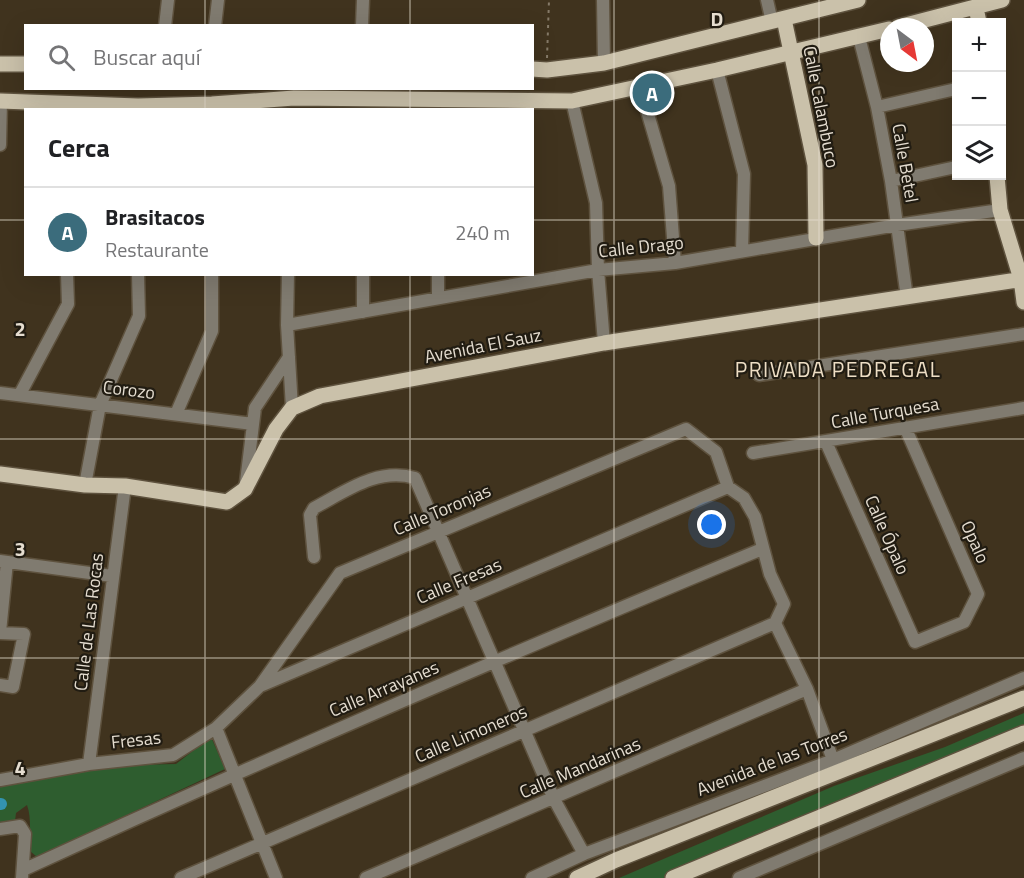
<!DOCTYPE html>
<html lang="es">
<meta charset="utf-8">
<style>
body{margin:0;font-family:"Titillium Web",sans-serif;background:#f6f6f6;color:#202124}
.controls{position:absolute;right:18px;top:18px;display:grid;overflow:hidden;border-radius:0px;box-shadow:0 6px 24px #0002}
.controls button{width:54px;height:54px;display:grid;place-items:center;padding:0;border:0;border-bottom:2px solid #e0e0e0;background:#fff;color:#202124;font:30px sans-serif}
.compass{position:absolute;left:880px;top:18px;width:54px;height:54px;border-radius:50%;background:#fff;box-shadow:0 6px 24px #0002;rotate:148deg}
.you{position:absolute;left:712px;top:525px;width:21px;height:21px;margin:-15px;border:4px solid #fff;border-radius:50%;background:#1a73e8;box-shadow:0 0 0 9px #1a73e833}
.badge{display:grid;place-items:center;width:39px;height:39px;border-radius:50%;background:#3b6c7c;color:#fff;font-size:20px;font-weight:700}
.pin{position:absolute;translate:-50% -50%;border:3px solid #fff;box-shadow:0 2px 6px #0006}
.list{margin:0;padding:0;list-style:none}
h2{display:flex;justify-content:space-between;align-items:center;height:78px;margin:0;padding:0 24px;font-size:26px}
h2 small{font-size:20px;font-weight:400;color:#757577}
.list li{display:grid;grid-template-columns:39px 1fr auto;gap:18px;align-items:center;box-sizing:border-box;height:90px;padding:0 24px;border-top:2px solid #e0e0e0}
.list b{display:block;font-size:22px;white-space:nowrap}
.list p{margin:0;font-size:20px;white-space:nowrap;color:#757577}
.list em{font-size:20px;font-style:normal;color:#757577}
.icon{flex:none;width:33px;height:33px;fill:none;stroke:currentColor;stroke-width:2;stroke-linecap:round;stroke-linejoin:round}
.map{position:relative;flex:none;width:1024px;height:878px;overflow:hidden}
.search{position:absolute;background:#fff;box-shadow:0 6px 24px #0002;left:24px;top:24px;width:510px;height:66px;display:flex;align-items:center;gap:15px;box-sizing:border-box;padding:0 21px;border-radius:0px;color:#757577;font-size:22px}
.panel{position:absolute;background:#fff;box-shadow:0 6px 24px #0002;left:24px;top:108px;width:510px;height:168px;border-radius:0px}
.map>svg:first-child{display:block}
.green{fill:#2e5d2f}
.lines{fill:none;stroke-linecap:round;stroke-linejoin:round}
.canal{stroke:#3393af;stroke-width:12}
.minor-casing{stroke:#5e523e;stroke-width:15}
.major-casing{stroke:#5e523e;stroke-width:18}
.path{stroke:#857a68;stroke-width:2;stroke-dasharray:3 4.5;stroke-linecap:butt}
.minor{stroke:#807b70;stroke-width:12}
.major{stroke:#cac1aa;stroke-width:15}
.grid{fill:none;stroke:#e5ddd0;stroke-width:1.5;stroke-opacity:0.55}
.labels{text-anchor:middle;stroke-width:4.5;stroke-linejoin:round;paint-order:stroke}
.street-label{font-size:18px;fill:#e5ddd0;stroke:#211c12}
.quarter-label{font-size:21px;letter-spacing:1.5px;fill:#eedec5;stroke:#211c12}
.grid-label{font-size:20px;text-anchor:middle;font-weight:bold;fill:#e5ddd0;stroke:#211c12;stroke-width:4.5;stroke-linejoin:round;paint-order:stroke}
</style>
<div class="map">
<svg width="1024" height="878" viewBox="0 0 1024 878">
<rect width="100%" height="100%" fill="#40331e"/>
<path class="green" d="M 1024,713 L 1024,725 L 739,848 L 665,878 L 619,878 L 834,786 L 945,747 Z
M 211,737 L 225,769 L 37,857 L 30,851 C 29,835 32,819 27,805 L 16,813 L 15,821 L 0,824 L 0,783 L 89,766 L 176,764 Z"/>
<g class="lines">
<path class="canal" d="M 0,804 L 1,804"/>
<g class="minor-casing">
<path id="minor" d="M 603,0 L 604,63
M 767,0 L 772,22
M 165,26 L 168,0
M 215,26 L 218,0
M 362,26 L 363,0
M 859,37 L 877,107 L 891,181 L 907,298
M 717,70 L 744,174 L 742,251
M 640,87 L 669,186 L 675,263
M 572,101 L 596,203 L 598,270 L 604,343
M 877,107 L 956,89
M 0,145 L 1,101
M 891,181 L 956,167
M 288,274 L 287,325 L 292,408
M 363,274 L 363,312
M 438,274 L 438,298
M 287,325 L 598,270 L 675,263 L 897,225 L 1000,210
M 759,375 L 1024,334
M 0,393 L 253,424
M 20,394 L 68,304 L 67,274
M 176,414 L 212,331 L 212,274
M 826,442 L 915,642 L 964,622 L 978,594 L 905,427
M 753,453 L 1024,408
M 246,482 L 255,408 L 289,357
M 85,485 L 100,405 L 139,316 L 138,274
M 314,557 L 310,515 L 314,508 C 346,491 378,467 415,478 L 554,799 L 584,854
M 0,561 L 112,576
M 0,632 L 7,562
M 0,633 L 24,634 L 13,687 L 0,685
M 260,686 L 340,573 L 686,429 L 716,452 L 728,487 L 744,498 L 755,517 L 770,574 L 784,604 L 775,623 L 807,689 L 833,760
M 216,728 L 276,878
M 89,764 L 125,486
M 0,780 L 89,764 L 173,755 L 216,728 L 260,686 L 728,487
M 0,829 L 20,826 L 25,834 L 22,878
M 23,870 C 267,758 514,652 762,549
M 181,878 L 775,623
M 366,878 L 807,689
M 532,878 L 584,854 L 833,760 L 1024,678
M 739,878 L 1024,758"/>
</g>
<g class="major-casing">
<path id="major" d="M 976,8 L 979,22
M 784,19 L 815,165 L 816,238
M 898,27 L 1002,0
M 0,64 L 26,64
M 532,69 L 547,70 L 604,63 L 858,0
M 0,101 L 138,106 L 212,104 L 294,98 L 572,101 L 717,70 L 889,29
M 997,176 L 1000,210 L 1021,279 L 1024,302
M 0,474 L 85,485 L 125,486 L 227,502 L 245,489 L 276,429 L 292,408 L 320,396 L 604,343 L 1024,279
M 577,878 L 616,860 L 1024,698
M 673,878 L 1024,733"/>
</g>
<path class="path" d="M 547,58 L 549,0"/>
<use href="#minor" class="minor"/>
<use href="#major" class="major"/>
</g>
<path class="grid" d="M 205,0 L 205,26M 410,0 L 410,26M 614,0 L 614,878M 819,0 L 819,878M 205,88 L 205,110M 410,88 L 410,110M 0,220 L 26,220M 532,220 L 1024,220M 205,274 L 205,878M 410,274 L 410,878M 0,439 L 1024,439M 0,658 L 1024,658"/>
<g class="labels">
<g class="street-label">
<text transform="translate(821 107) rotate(79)" y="6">Calle Calambuco</text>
<text transform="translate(905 163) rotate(80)" y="6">Calle Betel</text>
<text transform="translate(641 247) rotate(-6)" y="6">Calle Drago</text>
<text transform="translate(483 346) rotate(-11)" y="6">Avenida El Sauz</text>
<text transform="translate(129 390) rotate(7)" y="6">Corozo</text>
<text transform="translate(885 413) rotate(-10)" y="6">Calle Turquesa</text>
<text transform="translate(442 510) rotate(-23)" y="6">Calle Toronjas</text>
<text transform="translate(887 535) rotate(66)" y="6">Calle Ópalo</text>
<text transform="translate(975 542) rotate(66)" y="6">Opalo</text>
<text transform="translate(459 581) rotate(-23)" y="6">Calle Fresas</text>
<text transform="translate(89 622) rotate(-83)" y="6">Calle de Las Rocas</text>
<text transform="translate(384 689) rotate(-23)" y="6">Calle Arrayanes</text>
<text transform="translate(471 734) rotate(-23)" y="6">Calle Limoneros</text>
<text transform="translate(136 740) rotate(-6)" y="6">Fresas</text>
<text transform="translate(772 762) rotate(-21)" y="6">Avenida de las Torres</text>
<text transform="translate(580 768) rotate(-23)" y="6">Calle Mandarinas</text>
</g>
<g class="quarter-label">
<text x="838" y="377">PRIVADA PEDREGAL</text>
</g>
</g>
<g class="grid-label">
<text x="717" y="26">D</text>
<text x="20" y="336">2</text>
<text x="20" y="556">3</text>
<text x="20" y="775">4</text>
</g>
</svg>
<div class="controls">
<button>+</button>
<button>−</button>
<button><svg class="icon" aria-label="layers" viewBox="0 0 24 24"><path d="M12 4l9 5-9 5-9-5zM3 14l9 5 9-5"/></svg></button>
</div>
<svg class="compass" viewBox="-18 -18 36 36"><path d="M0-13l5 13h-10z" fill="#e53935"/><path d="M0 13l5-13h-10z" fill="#757577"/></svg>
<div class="you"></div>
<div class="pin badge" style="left:652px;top:93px">A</div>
<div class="search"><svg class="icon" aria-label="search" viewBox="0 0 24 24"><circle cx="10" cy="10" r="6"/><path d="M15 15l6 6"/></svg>Buscar aquí</div>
<section class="panel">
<h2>Cerca<small></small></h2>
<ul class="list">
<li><span class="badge">A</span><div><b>Brasitacos</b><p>Restaurante</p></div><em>240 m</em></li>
</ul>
</section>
</div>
